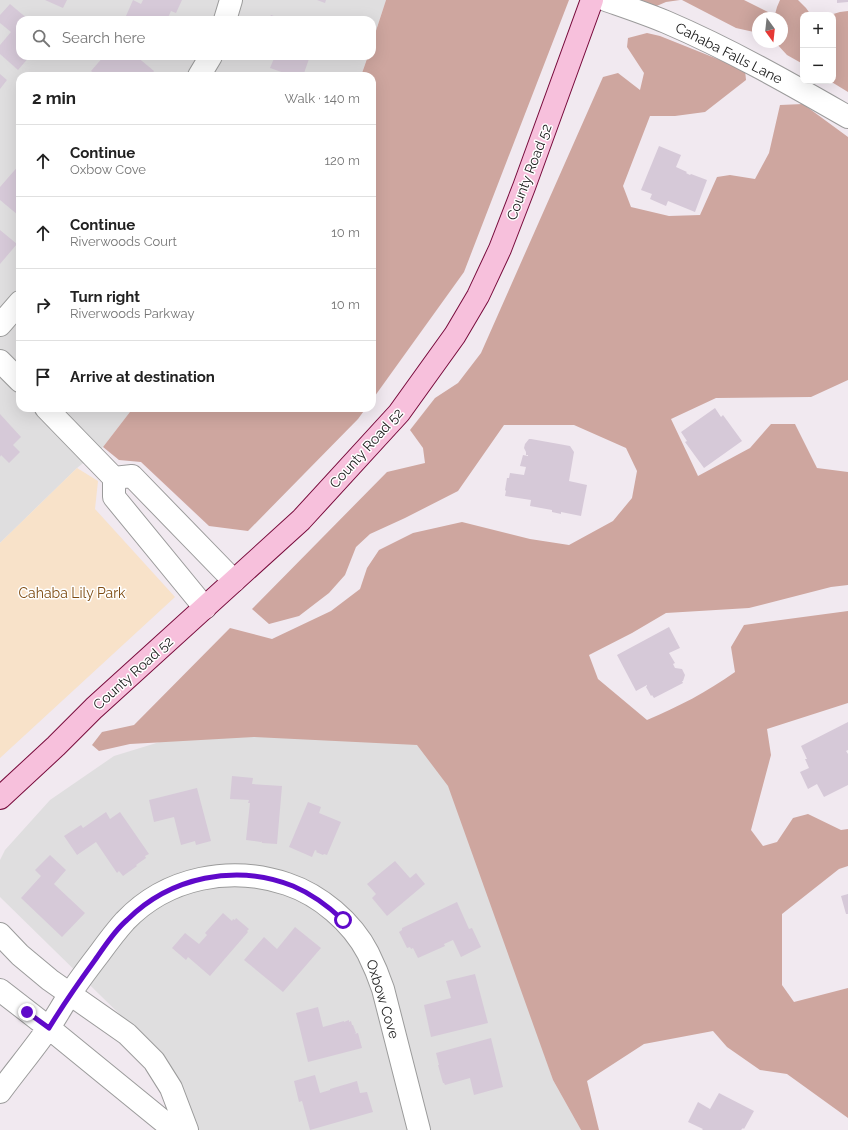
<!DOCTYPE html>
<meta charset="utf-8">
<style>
body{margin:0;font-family:Raleway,sans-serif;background:#f6f6f6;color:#222}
.controls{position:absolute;right:12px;top:12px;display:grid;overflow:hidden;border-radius:8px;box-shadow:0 4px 16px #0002}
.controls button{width:36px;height:36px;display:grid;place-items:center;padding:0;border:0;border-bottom:1px solid #e0e0e0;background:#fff;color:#222;font:20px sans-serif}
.compass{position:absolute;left:752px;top:12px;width:36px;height:36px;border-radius:50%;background:#fff;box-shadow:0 4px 16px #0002;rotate:165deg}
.stop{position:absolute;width:12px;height:12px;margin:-9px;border:3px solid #5f09ca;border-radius:50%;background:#fff}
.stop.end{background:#5f09ca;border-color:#fff;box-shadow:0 1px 4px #0008}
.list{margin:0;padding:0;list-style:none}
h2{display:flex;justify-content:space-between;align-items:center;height:52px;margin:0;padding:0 16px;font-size:17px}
h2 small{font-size:13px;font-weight:400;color:#767676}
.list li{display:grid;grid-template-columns:26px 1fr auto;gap:12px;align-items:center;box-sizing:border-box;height:72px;padding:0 16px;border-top:1px solid #e0e0e0}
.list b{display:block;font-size:15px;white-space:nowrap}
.list p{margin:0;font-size:13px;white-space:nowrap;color:#767676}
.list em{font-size:13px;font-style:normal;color:#767676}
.icon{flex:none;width:22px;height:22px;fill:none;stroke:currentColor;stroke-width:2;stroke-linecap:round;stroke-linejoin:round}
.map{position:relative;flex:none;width:848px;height:1130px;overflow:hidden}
.search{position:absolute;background:#fff;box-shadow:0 4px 16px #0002;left:16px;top:16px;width:360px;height:44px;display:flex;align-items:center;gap:10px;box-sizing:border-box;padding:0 14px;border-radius:12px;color:#767676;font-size:15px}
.panel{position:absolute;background:#fff;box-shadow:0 4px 16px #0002;left:16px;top:72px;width:360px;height:340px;border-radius:12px}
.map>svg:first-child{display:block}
.residential{fill:#dfdedf}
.forest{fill:#cea69f}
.park{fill:#f8e2c9}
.building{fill:#d6c9d8}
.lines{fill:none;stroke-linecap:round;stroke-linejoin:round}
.minor-casing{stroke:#9b9b9b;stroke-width:24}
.secondary-casing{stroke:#770a3b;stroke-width:24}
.minor{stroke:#fff;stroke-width:22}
.secondary{stroke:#f7c0dc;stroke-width:22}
.route{stroke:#5f09ca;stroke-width:5}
.labels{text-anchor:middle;stroke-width:3;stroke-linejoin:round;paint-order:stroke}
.street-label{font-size:14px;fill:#212121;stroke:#fff}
.park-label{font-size:14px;fill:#7e4b11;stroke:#fff}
</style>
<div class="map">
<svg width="848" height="1130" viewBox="0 0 848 1130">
<rect width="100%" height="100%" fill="#f1e9f0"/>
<path class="residential" d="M 0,0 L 386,0 L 372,43 L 372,20 L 20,20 L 20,56 L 368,56 L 361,76 L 20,76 L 20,408 L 133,408 L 103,447 L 77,468 L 0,543 Z
M 434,724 L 553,1080 L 581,1130 L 194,1130 L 150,1044 L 0,897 L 0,860 L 5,850 L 50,800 L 114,756 L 189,733 Z"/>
<path class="forest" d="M 386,0 L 569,0 L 464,272 L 372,400 L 372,76 L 361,76 L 368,56 L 372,56 L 372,43 Z
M 639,0 L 680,0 L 666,2 L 652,8 Z
M 682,0 L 744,0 L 768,12 L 764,18 L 758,18 L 758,27 L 754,32 L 736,28 Z
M 780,0 L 798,0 L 806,8 L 811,15 L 803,15 L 803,64 L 787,55 L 775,42 L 782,42 L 782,18 L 774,18 L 777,7 Z
M 848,11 L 848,92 L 830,81 L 833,81 L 833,15 L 830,15 L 840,12 Z
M 647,33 L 660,36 L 745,70 L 746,80 L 705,112 L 675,116 L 650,116 L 623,186 L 631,207 L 669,216 L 700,215 L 717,177 L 730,175 L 755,179 L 769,153 L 780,105 L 803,104 L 848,137 L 848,380 L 811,397 L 716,398 L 671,419 L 698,476 L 750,448 L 771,424 L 795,424 L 817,468 L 848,472 L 848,585 L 831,587 L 749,608 L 666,613 L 632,633 L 589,655 L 598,679 L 647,720 C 678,707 707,692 735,672 L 731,647 L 744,625 L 848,611 L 848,703 L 767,729 L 771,755 L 751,830 L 763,846 L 777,842 L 793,818 L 808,814 L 841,830 L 848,829 L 848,866 L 839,869 L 782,914 L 782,985 L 794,1002 L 848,988 L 848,1118 L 787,1074 L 760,1070 L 727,1047 L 713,1031 L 644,1044 L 587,1081 L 599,1130 L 581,1130 L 553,1080 L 448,786 L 417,745 L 254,737 L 130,744 L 99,751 L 92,745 L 102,732 L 134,725 L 230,628 L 272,639 L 331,611 L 360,589 L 367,568 L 379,550 L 413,533 L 462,522 L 530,539 L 569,545 L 613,521 L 632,498 L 637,471 L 626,448 L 574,425 L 504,425 L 458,491 L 405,518 L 370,534 L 356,547 L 345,575 L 329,593 L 299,616 L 269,624 L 252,609 L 387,472 L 425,463 L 423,448 L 410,430 L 435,398 L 458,383 L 481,353 L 603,77 L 618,73 L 640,90 L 644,73 L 627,47 L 628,38 Z
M 133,408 L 366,408 L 358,419 L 248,531 L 209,526 L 141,462 L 119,460 L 103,447 Z"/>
<path class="park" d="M 77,468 L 98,481 L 95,509 L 175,597 L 0,758 L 0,543 Z"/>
<path class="building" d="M 45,0 L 67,0 L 63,8 Z
M 133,0 L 141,4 L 143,0 L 182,0 L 176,13 L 171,11 L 167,20 L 135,20 L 126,16 Z
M 317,0 L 326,0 L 325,3 Z
M 837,0 L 848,0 L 848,2 L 837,3 Z
M 10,4 L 29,20 L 20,20 L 20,56 L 30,56 L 18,70 L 0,54 L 0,45 L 11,32 L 0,23 L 0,15 Z
M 271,15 L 285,20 L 269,20 Z
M 104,56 L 136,56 L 154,71 L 150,76 L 98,76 L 91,71 Z
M 275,56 L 310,56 L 303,76 L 293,76 L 270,68 Z
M 0,74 L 7,80 L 0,89 Z
M 659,146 L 681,155 L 676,167 L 687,172 L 686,173 L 690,175 L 691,174 L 707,180 L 695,212 L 668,201 L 666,206 L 650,199 L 652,194 L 641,190 Z
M 20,164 L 20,212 L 18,215 L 0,200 L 0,187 Z
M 0,230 L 17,244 L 0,264 Z
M 715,408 L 721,417 L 723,415 L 742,441 L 704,468 L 685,442 L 687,441 L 681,432 Z
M 0,414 L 21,437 L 13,445 L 20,452 L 9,463 L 1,455 L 0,457 Z
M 529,439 L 531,439 L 570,446 L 574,452 L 569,481 L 587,485 L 581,516 L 561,512 L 561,514 L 552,512 L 552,510 L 530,506 L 531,500 L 505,496 L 506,491 L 505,490 L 507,478 L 509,478 L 510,473 L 524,475 L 526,467 L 520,466 L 523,455 L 528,456 L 528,455 L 526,455 L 526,452 L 524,448 L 525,444 Z
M 669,627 L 680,648 L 669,653 L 675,663 L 673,664 L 675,668 L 682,669 L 685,675 L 683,681 L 682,681 L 683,683 L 654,698 L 652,695 L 651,696 L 646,687 L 647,686 L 647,685 L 636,691 L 617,655 Z
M 848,722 L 848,750 L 846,751 L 848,754 L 848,785 L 824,797 L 817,784 L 808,789 L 800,772 L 809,768 L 805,759 L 807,759 L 801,746 Z
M 232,776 L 253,778 L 252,784 L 282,786 L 277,844 L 262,843 L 261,841 L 261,842 L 246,840 L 250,803 L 248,803 L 249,800 L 230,799 Z
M 197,788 L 211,841 L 196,845 L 195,841 L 181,845 L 174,817 L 154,822 L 149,800 Z
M 308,802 L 321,807 L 319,813 L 341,822 L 327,855 L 324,854 L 323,855 L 316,852 L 317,851 L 315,850 L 312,857 L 289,847 Z
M 106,812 L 110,819 L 120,812 L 149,854 L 145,856 L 146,858 L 136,865 L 137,866 L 123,876 L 119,871 L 117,873 L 96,842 L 77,855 L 64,836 L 81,825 L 83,828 Z
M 50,855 L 66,870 L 54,884 L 85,913 L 62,937 L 21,898 L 41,876 L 35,870 Z
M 395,861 L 410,878 L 416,873 L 425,884 L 387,916 L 372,898 L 376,894 L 367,884 Z
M 848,894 L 848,914 L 846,914 L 841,896 Z
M 457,902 L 469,929 L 472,928 L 481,947 L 461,957 L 453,940 L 444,944 L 445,946 L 418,958 L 413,948 L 411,949 L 410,947 L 407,948 L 399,932 L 402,930 L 402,928 Z
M 223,913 L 232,921 L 233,919 L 235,920 L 236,918 L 249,929 L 247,931 L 248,932 L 210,976 L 188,957 L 186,960 L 172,948 L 185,933 L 199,944 L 207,935 L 205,933 Z
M 295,927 L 321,948 L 283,992 L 244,960 L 264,937 L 277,949 Z
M 475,974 L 488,1023 L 431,1037 L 424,1005 L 451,998 L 446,981 Z
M 318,1007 L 323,1027 L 344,1021 L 344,1022 L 349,1020 L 349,1022 L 351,1021 L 352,1025 L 353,1025 L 356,1033 L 354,1034 L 358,1033 L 362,1048 L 308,1062 L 296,1013 Z
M 491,1038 L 503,1087 L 474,1095 L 470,1078 L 445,1085 L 444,1083 L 443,1083 L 438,1065 L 439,1065 L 436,1053 Z
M 315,1075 L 320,1093 L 330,1090 L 330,1089 L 357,1081 L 360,1093 L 367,1092 L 373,1112 L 310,1130 L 302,1101 L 299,1102 L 294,1081 Z
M 719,1093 L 754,1111 L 744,1129 L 743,1128 L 741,1130 L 702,1130 L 703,1129 L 688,1122 L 698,1102 L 710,1109 Z"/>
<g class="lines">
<g class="minor-casing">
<path id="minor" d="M 606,0 C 626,7 647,14 666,22 C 729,49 789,83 848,117
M 225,20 L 231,0
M 199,76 L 211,56
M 0,325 L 20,302
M 0,361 L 20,381
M 46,408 L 114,478 L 114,497 L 205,608
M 114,478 L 132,476 L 234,581
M 0,934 L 20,955 L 50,980 L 127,1034 L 154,1061 L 171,1088 L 187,1130
M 0,990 L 49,1028 L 174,1130
M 0,1092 C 16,1070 34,1049 49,1027 C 57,1016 63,1004 70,994 C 79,980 89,967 99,954 C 107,943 115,932 125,921 C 167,877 231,865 287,884 C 320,895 352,922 368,953 C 374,965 379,977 383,989 L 419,1130"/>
</g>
<g class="secondary-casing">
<path id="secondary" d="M 0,798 L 56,746 L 94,708 L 301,520 L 399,413 L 455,335 L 478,296 L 500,249 L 524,187 L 592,0"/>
</g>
<use href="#minor" class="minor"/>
<use href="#secondary" class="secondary"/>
</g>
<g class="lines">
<path class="route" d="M 27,1012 L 49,1028 C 63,1005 79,982 95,960 C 105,946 114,931 127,920 C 170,877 236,863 293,886 C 312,894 328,906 343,920"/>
</g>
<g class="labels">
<g class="street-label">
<text transform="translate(729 53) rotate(27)" y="5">Cahaba Falls Lane</text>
<text transform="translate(529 172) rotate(-69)" y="5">County Road 52</text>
<text transform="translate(366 448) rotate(-48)" y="5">County Road 52</text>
<text transform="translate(133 673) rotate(-42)" y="5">County Road 52</text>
<text transform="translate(383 999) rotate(73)" y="5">Oxbow Cove</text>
</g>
<g class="park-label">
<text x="72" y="598">Cahaba Lily Park</text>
</g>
</g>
</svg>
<div class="controls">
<button>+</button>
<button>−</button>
</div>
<svg class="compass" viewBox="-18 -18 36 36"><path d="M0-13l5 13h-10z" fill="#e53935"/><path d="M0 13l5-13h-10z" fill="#767676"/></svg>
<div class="stop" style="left:343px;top:920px"></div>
<div class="stop end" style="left:27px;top:1012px"></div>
<div class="search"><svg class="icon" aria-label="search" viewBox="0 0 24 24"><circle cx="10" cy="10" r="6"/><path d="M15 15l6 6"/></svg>Search here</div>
<section class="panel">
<h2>2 min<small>Walk · 140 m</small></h2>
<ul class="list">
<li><svg class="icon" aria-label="ahead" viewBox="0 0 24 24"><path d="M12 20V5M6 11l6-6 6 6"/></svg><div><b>Continue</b><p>Oxbow Cove</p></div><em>120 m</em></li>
<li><svg class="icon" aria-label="ahead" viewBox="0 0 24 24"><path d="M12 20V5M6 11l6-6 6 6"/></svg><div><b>Continue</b><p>Riverwoods Court</p></div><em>10 m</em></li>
<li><svg class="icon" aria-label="right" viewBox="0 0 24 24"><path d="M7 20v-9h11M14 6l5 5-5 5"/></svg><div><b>Turn right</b><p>Riverwoods Parkway</p></div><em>10 m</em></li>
<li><svg class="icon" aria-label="arrive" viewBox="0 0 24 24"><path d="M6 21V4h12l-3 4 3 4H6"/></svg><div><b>Arrive at destination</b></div></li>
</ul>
</section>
</div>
